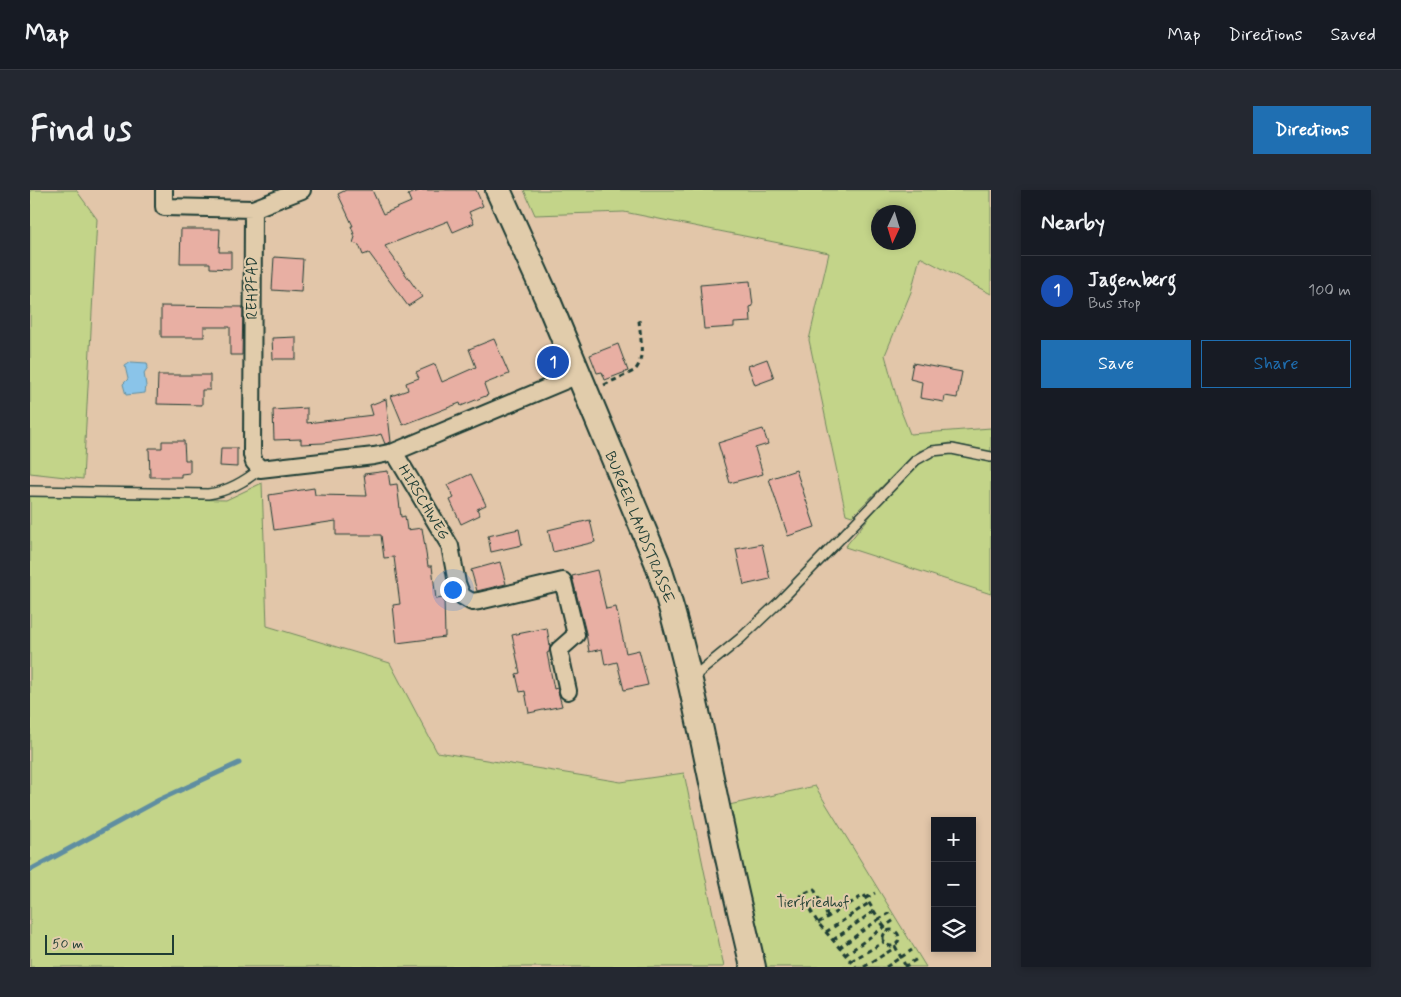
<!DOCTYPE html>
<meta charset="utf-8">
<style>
body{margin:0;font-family:Mynerve,sans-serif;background:#242831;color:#f1f3f6}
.controls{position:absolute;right:15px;bottom:15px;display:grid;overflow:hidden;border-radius:0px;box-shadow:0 2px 8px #0003}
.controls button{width:45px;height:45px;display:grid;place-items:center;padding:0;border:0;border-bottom:1px solid #363941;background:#171b24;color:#f1f3f6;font:25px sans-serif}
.compass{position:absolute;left:841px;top:15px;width:45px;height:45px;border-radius:50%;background:#171b24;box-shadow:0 2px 8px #0003;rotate:184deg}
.scale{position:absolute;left:15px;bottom:12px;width:129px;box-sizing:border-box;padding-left:5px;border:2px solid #1f3d34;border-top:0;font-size:14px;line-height:18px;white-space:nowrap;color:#1f3d34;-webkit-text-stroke:4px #e1ccab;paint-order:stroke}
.you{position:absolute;left:422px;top:399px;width:18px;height:18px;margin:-12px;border:4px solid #fff;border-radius:50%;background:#1a73e8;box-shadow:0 0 0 8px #1a73e833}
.badge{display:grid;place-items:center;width:32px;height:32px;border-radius:50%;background:#1f6fb2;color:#fff;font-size:16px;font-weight:700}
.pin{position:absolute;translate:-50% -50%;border:2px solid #fff;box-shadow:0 1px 5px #0006}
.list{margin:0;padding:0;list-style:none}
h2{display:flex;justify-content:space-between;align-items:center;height:65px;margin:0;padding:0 20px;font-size:21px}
h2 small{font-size:16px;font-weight:400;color:#9ea1a6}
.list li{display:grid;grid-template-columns:32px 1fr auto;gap:15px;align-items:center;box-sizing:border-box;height:70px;padding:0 20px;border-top:1px solid #363941}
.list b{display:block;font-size:19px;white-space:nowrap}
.list p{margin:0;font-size:16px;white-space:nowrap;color:#9ea1a6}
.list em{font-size:16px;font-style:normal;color:#9ea1a6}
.actions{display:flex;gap:10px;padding:15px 20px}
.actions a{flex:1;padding:11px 0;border:1px solid #1f6fb2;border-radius:0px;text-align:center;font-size:18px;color:#1f6fb2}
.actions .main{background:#1f6fb2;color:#fff}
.icon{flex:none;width:28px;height:28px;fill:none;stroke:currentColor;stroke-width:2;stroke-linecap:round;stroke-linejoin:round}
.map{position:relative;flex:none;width:961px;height:777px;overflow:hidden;border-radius:0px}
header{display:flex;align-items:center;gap:30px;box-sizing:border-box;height:70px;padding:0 25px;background:#171b24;border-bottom:1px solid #363941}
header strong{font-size:24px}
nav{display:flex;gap:28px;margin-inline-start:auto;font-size:18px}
.intro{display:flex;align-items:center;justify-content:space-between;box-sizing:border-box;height:120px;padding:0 30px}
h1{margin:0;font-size:35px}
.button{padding:12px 22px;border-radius:0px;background:#1f6fb2;color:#fff;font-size:18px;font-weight:700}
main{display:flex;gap:30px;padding:0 30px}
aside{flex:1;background:#171b24;border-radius:0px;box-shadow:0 2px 8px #0003}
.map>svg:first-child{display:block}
.green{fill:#c3d489;stroke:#71885e;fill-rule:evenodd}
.water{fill:#8ac4e9;stroke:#5f8ea1}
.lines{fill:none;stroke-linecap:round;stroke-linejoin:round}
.stream{stroke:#5f8ea1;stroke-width:5}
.building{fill:#e8afa3;stroke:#1f3d34}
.lane-casing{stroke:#1f3d34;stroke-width:12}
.street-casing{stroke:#1f3d34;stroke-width:20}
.secondary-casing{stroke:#1f3d34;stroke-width:28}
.path{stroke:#1f3d34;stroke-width:3;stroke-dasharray:5 4;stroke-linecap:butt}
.lane{stroke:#e1ccab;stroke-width:9}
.street{stroke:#e1ccab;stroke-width:16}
.secondary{stroke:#e1ccab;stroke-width:24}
.labels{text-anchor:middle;stroke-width:4;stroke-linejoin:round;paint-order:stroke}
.street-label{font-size:15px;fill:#1f3d34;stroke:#e1ccab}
.park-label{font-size:15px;fill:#274538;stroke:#e1ccab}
</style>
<header>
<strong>Map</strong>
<nav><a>Map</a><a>Directions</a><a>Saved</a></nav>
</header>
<div class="intro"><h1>Find us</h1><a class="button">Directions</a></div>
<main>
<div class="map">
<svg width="961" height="777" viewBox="0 0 961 777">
<rect width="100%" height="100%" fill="#e2c6a9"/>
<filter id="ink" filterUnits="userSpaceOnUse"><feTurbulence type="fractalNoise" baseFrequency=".02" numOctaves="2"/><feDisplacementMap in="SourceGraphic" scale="10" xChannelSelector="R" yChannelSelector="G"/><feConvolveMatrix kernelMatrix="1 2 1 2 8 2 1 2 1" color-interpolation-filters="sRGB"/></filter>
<g filter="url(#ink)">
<path class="green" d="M 0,0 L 46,0 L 67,29 L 53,289 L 0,283 Z
M 494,0 L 961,0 L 961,104 L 890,67 L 881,102 L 855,165 L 869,216 L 880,244 L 961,238 L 961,262 L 920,253 L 888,261 L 822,326 L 816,324 L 779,150 L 799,63 L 594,22 L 505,25 ZM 848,22 L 878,22 L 878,52 L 848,52 Z
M 902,261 L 961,267 L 961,404 L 815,357 L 886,270 Z
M 232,293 L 237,436 L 360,473 L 407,562 L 591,592 L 654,583 L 694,777 L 0,777 L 0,306 L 196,310 Z
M 785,596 L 896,777 L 733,777 L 699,615 Z"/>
<path class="water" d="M 101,172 L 117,173 L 118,177 L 114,183 L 116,196 L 115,203 L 96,205 L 93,194 L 98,189 L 95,176 Z"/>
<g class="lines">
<path class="stream" d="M 0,680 L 129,610 L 209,573"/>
</g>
<path class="building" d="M 316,0 L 342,0 L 353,24 L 381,12 L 378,5 L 391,0 L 446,0 L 453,16 L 439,22 L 444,33 L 423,42 L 418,31 L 355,56 L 392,107 L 378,116 L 339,63 L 333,65 L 329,55 L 323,53 L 325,47 L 321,36 L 323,36 L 308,4 Z
M 151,39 L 190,39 L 189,62 L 201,62 L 201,79 L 180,78 L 180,73 L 150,73 Z
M 244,67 L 273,69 L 271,102 L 242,100 Z
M 720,91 L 723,116 L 720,117 L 721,132 L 704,133 L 704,137 L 674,139 L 670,95 Z
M 131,116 L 213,117 L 212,165 L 200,165 L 200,137 L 174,137 L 174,147 L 131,147 Z
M 266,147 L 266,169 L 243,169 L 242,148 Z
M 464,149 L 479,184 L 454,194 L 458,205 L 431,216 L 430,213 L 373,235 L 361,206 L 378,200 L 376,193 L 389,188 L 386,182 L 405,174 L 412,192 L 446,177 L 439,159 Z
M 588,154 L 598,181 L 575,190 L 572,182 L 567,183 L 560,165 Z
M 737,169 L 744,188 L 725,195 L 718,176 Z
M 883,173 L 932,182 L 927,208 L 915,206 L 914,212 L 890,208 L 892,192 L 880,189 Z
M 128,185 L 180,185 L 180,200 L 172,200 L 172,215 L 127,214 Z
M 356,209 L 361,252 L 355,254 L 351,244 L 345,246 L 293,253 L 271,254 L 271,249 L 244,250 L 243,220 L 277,218 L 277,233 L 343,225 L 340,215 Z
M 733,239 L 738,254 L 725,258 L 733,284 L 700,293 L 688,253 Z
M 132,251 L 154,251 L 155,270 L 160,270 L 160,283 L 151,284 L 151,287 L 120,287 L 119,258 L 132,258 Z
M 191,258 L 207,258 L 207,277 L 190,276 Z
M 766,280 L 785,337 L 758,346 L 739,289 Z
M 358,281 L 360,295 L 367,294 L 371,327 L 375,326 L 377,340 L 392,338 L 398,376 L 402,376 L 406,409 L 414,408 L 415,447 L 367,453 L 363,415 L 370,414 L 364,367 L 354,368 L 351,345 L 306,345 L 306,331 L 244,340 L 239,305 L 284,298 L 285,305 L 337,306 L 334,284 Z
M 441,284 L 456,315 L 447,319 L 450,325 L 431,334 L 420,310 L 424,308 L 417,295 Z
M 560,330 L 565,352 L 523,362 L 518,340 Z
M 489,339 L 492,355 L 461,362 L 458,346 Z
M 732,354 L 740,389 L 714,395 L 706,359 Z
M 470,372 L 476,394 L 447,401 L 441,380 Z
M 567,380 L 576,419 L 586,417 L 596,463 L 609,460 L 618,495 L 594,500 L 587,472 L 575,475 L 572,459 L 559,462 L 556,443 L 542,386 Z
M 517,438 L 520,456 L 519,462 L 517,463 L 524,499 L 527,498 L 532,516 L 499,523 L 495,501 L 490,502 L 486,484 L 490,483 L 482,445 Z"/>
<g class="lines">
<g class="lane-casing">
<path id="lane" d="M 0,301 L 178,304 C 196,302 216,291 230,279
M 662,488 L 711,448 L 749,412 L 886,270 L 902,261 L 922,259 L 961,267"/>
</g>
<g class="street-casing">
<path id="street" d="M 134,0 L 134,17 L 223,19 L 222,265 L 224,272 L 230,279 L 344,266 L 364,262 L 548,185
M 223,19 L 272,0
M 364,262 L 420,356 L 427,393 L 432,406 L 442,412 L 449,411 L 533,391 L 546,445 L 529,460 L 538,501"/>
</g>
<g class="secondary-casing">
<path id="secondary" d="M 468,0 L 516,106 L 627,372 C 657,461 673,553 693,644 C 702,689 713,733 723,777"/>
</g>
<path class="path" d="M 574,195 L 604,181 C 616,171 610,145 609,130
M 836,708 L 845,703
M 798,727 L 784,699 L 771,705 L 788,733 L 826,777
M 788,733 L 834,705 L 849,729 L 860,723
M853 748a8 8 0 1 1 16 0a8 8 0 1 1-16 0Z
M 796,742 L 839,713
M 803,750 L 844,721
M 865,756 L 876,777
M 809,758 L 849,729 L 857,741
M 815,765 L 864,730
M 821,771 L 854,752
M 834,777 L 866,757
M 856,777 L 882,760
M 874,777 L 887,769"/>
<use href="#lane" class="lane"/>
<use href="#street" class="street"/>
<use href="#secondary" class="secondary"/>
</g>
</g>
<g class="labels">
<g class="street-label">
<text transform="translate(222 98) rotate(-90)" y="5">REHPFAD</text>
<text transform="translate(394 312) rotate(59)" y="5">HIRSCHWEG</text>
<text transform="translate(610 337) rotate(68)" y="5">BURGER LANDSTRASSE</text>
</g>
<g class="park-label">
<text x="783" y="717">Tierfriedhof</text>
</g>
</g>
</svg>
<div class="controls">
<button>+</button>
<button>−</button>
<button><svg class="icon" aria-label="layers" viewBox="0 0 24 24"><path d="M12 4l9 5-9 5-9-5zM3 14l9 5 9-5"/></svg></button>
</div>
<svg class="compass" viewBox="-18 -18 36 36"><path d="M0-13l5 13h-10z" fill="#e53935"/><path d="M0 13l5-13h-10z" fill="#9ea1a6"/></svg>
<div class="scale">50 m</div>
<div class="you"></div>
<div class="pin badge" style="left:523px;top:172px;background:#1a4fb4">1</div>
</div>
<aside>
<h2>Nearby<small></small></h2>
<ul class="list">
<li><span class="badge" style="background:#1a4fb4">1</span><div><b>Jagenberg</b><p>Bus stop</p></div><em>100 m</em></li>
</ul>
<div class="actions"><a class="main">Save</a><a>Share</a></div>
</aside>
</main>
